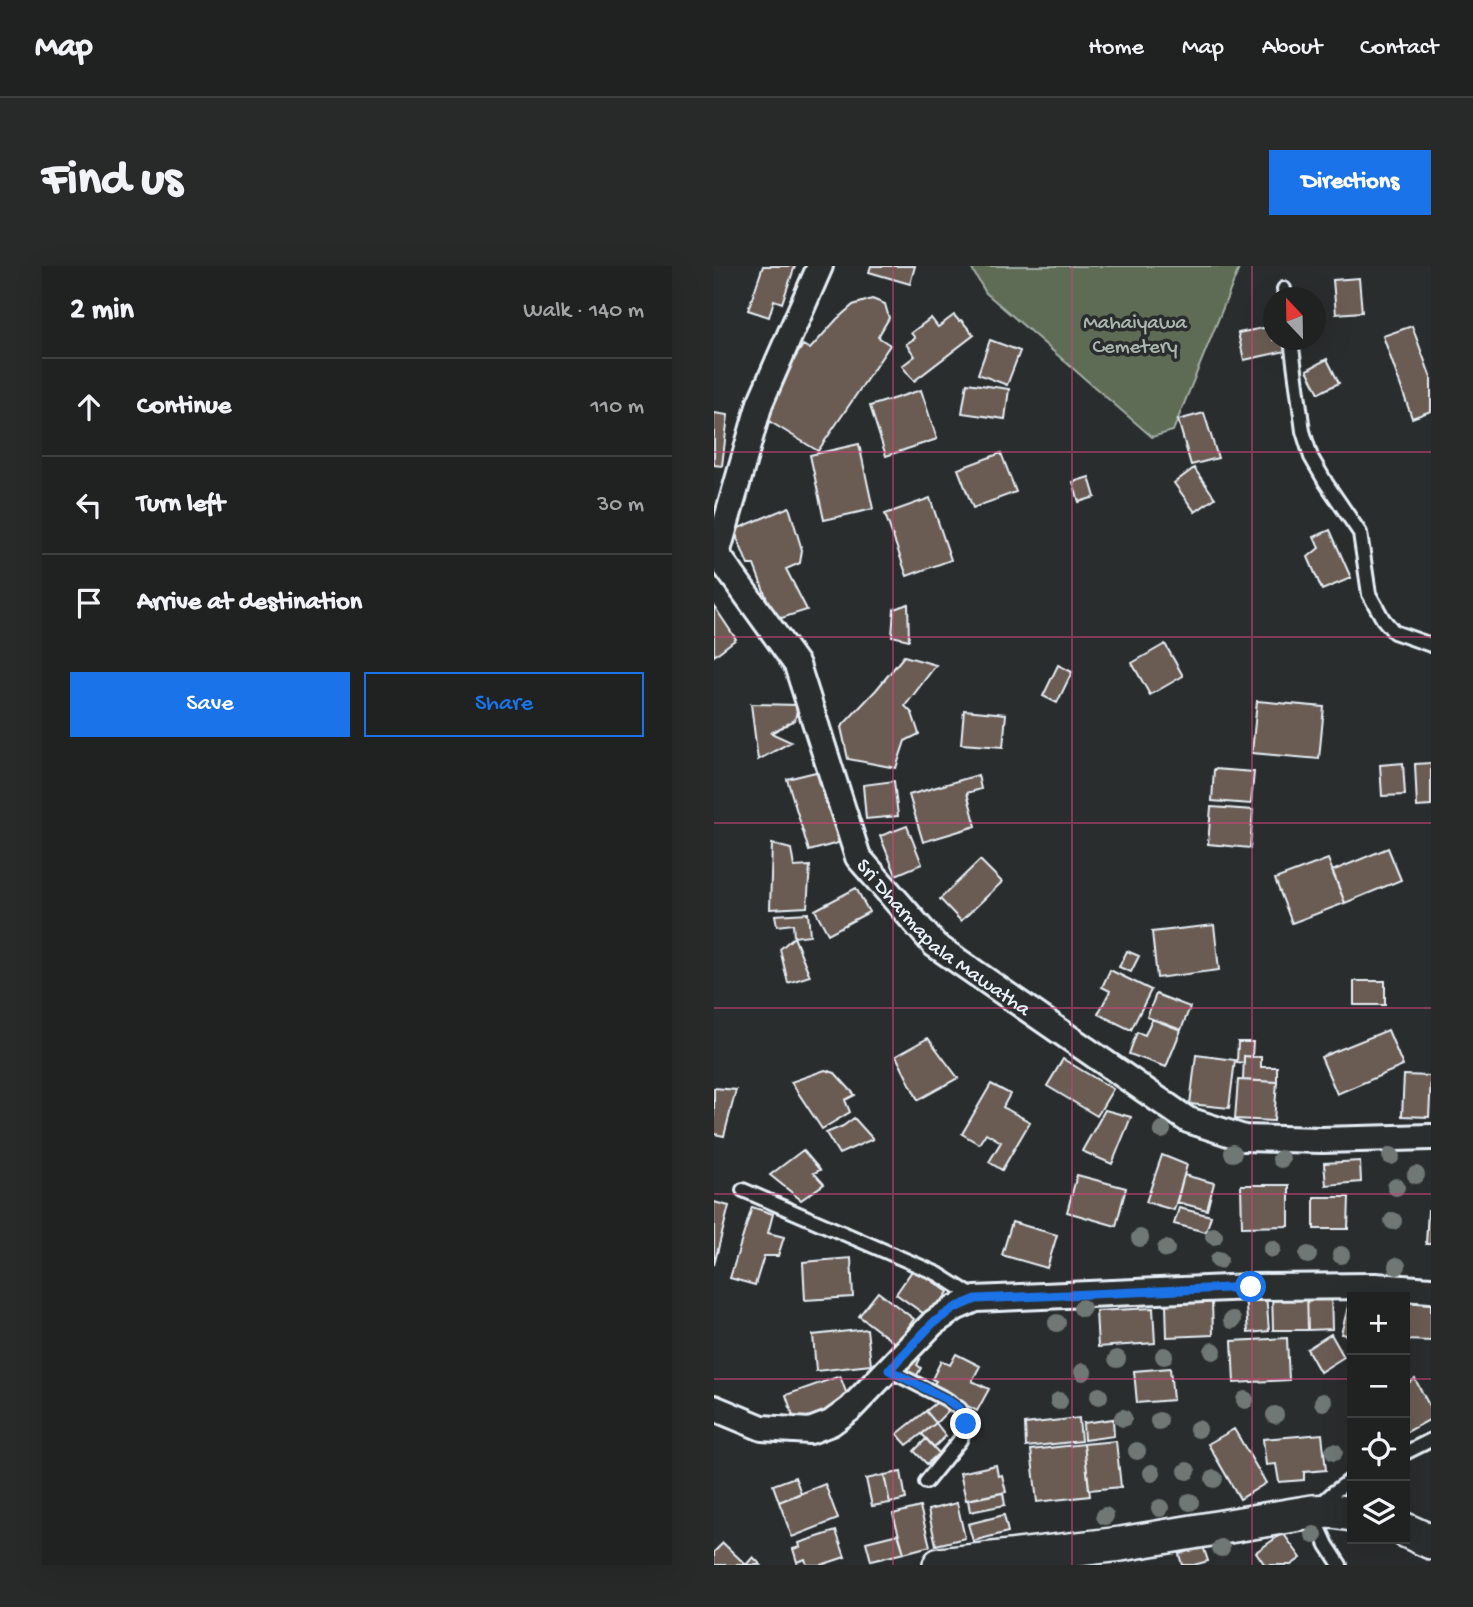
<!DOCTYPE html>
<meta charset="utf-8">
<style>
body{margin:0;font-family:"Gochi Hand",sans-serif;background:#282a2a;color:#f1f3f6}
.controls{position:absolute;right:21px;bottom:21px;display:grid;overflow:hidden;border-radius:0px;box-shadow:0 7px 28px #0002}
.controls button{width:63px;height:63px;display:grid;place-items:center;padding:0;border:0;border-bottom:2px solid #3d3f40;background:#202222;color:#f1f3f6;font:35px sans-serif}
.compass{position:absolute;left:549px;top:21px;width:63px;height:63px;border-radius:50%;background:#202222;box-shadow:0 7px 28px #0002;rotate:338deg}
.stop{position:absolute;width:21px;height:21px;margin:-16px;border:5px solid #1a73e8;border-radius:50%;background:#fff}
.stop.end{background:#1a73e8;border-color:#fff;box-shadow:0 2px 7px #0008}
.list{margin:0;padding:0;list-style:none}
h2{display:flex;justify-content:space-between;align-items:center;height:91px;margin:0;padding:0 28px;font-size:30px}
h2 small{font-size:23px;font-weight:400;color:#a2a4a5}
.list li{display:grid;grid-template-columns:46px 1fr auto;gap:21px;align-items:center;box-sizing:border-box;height:98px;padding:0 28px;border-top:2px solid #3d3f40}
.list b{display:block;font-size:26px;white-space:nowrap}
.list em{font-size:23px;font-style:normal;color:#a2a4a5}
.actions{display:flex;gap:14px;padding:21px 28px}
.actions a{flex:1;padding:16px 0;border:2px solid #1a73e8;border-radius:0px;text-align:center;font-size:24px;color:#1a73e8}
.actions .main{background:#1a73e8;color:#fff}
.icon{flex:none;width:38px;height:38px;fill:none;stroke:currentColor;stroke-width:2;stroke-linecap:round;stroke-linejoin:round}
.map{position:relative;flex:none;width:717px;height:1299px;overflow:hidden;border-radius:0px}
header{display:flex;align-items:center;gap:42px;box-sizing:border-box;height:98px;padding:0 35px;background:#202222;border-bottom:2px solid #3d3f40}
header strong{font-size:33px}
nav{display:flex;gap:38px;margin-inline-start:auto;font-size:24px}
.intro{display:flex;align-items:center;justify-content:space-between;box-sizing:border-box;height:168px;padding:0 42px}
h1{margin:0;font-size:49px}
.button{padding:18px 32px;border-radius:0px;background:#1a73e8;color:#fff;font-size:24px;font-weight:700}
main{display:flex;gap:42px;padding:0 42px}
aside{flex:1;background:#202222;border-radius:0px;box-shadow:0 7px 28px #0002}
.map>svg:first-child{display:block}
.green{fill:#5e6c54;stroke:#a3aea6;stroke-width:2}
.building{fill:#6b5c52;stroke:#e8f1f8;stroke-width:2}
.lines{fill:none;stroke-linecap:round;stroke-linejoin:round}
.lane-casing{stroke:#e8f1f8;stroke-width:18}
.street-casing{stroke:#e8f1f8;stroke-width:30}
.secondary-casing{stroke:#e8f1f8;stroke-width:38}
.lane{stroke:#2a2d2e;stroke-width:12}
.street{stroke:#2a2d2e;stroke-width:24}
.secondary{stroke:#2a2d2e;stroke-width:33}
.tree{fill:#707874}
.route{stroke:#1a73e8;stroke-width:9}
.grid{fill:none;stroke:#ca437a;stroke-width:2;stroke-opacity:0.55}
.labels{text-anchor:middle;stroke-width:7;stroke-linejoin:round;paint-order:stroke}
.park-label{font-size:21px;fill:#aab5ae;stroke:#2a2d2e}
.street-label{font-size:21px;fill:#e8f1f8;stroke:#2a2d2e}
</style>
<header>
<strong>Map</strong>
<nav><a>Home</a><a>Map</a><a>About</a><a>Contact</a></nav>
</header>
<div class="intro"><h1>Find us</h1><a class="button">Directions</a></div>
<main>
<aside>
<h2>2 min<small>Walk · 140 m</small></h2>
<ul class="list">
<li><svg class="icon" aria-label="ahead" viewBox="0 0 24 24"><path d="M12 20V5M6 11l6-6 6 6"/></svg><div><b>Continue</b></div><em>110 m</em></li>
<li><svg class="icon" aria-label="left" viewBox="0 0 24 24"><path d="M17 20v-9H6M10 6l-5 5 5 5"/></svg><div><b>Turn left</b></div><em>30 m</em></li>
<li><svg class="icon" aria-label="arrive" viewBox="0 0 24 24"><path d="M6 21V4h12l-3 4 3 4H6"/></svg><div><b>Arrive at destination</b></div></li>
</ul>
<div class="actions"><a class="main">Save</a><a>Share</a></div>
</aside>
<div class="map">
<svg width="717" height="1299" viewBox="0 0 717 1299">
<rect width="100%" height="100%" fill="#2a2d2e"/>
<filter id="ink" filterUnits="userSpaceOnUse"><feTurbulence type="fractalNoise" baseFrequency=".0143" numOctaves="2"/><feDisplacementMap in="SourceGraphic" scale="14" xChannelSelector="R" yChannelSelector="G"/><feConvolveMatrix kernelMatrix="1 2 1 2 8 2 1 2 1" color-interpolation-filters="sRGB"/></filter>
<g filter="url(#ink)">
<path class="green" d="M 256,0 L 526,0 L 459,165 L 438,171 L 272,27 Z"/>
<path class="building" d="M 49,0 L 81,0 L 68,37 L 60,34 L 55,51 L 34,44 Z
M 157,0 L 201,0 L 196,18 L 155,6 Z
M 645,12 L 648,46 L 622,48 L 619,14 Z
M 158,33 L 171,38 L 175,52 L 164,71 L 176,79 L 104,185 L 45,149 L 89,79 L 96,83 L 123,53 L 139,39 Z
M 240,49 L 245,55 L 247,54 L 260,69 L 200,115 L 188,100 L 201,90 L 192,78 L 201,72 L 197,67 L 217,52 L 224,61 Z
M 559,60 L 559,74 L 570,74 L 572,85 L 530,94 L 524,67 Z
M 698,60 L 717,112 L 717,145 L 698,152 L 669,70 Z
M 276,74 L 306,85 L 293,119 L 264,108 Z
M 613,93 L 625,117 L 605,127 L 593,104 Z
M 253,117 L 295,123 L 291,153 L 248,147 Z
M 207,124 L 223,173 L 172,190 L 156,140 Z
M 0,147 L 14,149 L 8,200 L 0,199 Z
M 490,147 L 504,192 L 477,199 L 464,154 Z
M 145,178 L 159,243 L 110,254 L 96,189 Z
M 287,187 L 302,226 L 259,242 L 244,203 Z
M 480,202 L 501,232 L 481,246 L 460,217 Z
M 375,211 L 381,231 L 365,236 L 359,216 Z
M 216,232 L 237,294 L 193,310 L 171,248 Z
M 75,241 L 88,284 L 86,297 L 72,303 L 93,344 L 61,354 L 40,299 L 34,299 L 20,264 Z
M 616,264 L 637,312 L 608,324 L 594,291 L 605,282 L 600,271 Z
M 194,338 L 195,374 L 178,370 L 180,343 Z
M 0,340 L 22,373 L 0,390 Z
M 451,378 L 469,410 L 436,429 L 418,397 Z
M 190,390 L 222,399 L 191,440 L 198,447 L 205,468 L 191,475 L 182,502 L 134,493 L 127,461 L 162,424 Z
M 344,399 L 358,406 L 343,437 L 329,430 Z
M 543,435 L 610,441 L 605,493 L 538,487 Z
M 37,438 L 84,439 L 81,454 L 57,467 L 77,476 L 44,494 Z
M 250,444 L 292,448 L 289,481 L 247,478 Z
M 689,497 L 691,529 L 668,530 L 666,499 Z
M 717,497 L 717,540 L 703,541 L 701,498 Z
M 500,503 L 540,506 L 537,538 L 498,535 Z
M 106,505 L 131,575 L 95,585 L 73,513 Z
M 264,509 L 267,523 L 253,527 L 262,560 L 209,576 L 195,529 Z
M 180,515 L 184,550 L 152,553 L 149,519 Z
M 497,541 L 539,544 L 536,582 L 494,578 Z
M 193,560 L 208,598 L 182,609 L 166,570 Z
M 58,578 L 77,583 L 80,601 L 96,600 L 93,641 L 56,643 Z
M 674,582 L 687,614 L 631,637 L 618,605 Z
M 614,593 L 631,637 L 578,657 L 561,613 Z
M 266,594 L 288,616 L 247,655 L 226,633 Z
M 142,622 L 155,646 L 114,668 L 101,644 Z
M 94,647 L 96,669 L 80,671 L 79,658 L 63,660 L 61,649 Z
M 500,659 L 505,704 L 443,712 L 438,666 Z
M 80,671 L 96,710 L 74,717 L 66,683 Z
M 413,685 L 425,690 L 417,706 L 405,701 Z
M 396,704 L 437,724 L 417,764 L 384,748 L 396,725 L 388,721 Z
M 640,715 L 671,715 L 671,739 L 640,739 Z
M 442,728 L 476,741 L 467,764 L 433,751 Z
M 438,753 L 467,764 L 452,801 L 415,788 L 423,766 L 431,769 Z
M 674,764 L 689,800 L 623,828 L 607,791 Z
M 214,772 L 244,812 L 204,834 L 182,790 Z
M 524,776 L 539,776 L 538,791 L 530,790 L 530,797 L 523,796 Z
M 482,789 L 521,794 L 515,842 L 476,838 Z
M 530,790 L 547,791 L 547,801 L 563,801 L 563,816 L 529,814 Z
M 349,793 L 399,823 L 383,850 L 333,820 Z
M 111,804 L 121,807 L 141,829 L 131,834 L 136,846 L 108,863 L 77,816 Z
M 690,809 L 717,810 L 715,851 L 688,850 Z
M 524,814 L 563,816 L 560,855 L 521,853 Z
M 277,818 L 296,828 L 289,841 L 316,856 L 288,904 L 275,896 L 287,876 L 272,867 L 265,878 L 248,868 Z
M 0,822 L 22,824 L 10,870 L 0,868 Z
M 391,844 L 417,851 L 398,898 L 368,885 Z
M 140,852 L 159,873 L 125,888 L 112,867 L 129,860 Z
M 89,884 L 106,904 L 100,907 L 110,918 L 87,934 L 56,909 Z
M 448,889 L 473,899 L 460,944 L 432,936 Z
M 646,895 L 647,916 L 612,919 L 610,897 Z
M 363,909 L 412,922 L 402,960 L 353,946 Z
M 470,909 L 500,917 L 493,944 L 463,936 Z
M 527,919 L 575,919 L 575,960 L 528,961 Z
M 600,931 L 635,931 L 634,963 L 600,963 Z
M 0,936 L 15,940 L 0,999 Z
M 38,941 L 59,948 L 54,967 L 70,971 L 64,990 L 50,990 L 41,1019 L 16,1012 Z
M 465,942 L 497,950 L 492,966 L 460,958 Z
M 714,944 L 717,944 L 717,978 L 712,978 Z
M 298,956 L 343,969 L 333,1002 L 288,989 Z
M 137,992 L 139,1031 L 91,1034 L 89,996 Z
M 200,1002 L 234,1026 L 216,1052 L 182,1028 Z
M 593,1025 L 594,1064 L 559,1064 L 558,1026 Z
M 593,1025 L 617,1025 L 618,1063 L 594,1064 Z
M 164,1026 L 200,1053 L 182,1078 L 145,1050 Z
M 552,1028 L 555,1065 L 534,1067 L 531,1029 Z
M 692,1035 L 717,1036 L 717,1075 L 691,1074 Z
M 498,1036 L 499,1069 L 453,1071 L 452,1038 Z
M 635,1037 L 638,1038 L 638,1070 L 627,1068 Z
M 439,1042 L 441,1077 L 384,1081 L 382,1045 Z
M 153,1063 L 157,1099 L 102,1105 L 99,1069 Z
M 617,1068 L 630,1091 L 606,1106 L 593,1083 Z
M 573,1072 L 575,1114 L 520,1117 L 518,1075 Z
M 195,1087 L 206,1093 L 203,1099 L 207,1102 L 202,1111 L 186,1102 Z
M 242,1088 L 266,1100 L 258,1115 L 275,1123 L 263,1145 L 218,1121 L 222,1115 L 218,1113 L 227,1095 L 236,1099 Z
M 456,1102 L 459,1134 L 423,1137 L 420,1105 Z
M 126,1110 L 136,1137 L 81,1156 L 72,1129 Z
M 701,1113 L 717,1143 L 717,1153 L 691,1167 L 691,1119 Z
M 226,1134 L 235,1144 L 222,1157 L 212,1145 Z
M 212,1145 L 222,1157 L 193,1179 L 183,1168 Z
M 365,1152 L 367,1175 L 312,1181 L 311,1158 Z
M 399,1153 L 400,1170 L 370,1174 L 369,1157 Z
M 222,1157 L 232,1170 L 220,1181 L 208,1168 Z
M 520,1163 L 552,1217 L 526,1233 L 494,1178 Z
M 608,1168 L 612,1204 L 590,1206 L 590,1214 L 565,1216 L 562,1198 L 552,1199 L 549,1173 Z
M 212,1173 L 225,1187 L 213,1198 L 200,1185 Z
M 402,1175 L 407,1221 L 375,1224 L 370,1178 Z
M 370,1178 L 376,1230 L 323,1236 L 317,1184 Z
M 282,1199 L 284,1210 L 288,1209 L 292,1226 L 252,1234 L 246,1207 Z
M 187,1206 L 192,1233 L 176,1237 L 170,1209 Z
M 170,1209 L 176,1237 L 158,1240 L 152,1213 Z
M 81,1211 L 87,1227 L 65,1236 L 59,1219 Z
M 111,1218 L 124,1253 L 78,1271 L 65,1236 Z
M 289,1227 L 291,1239 L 256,1246 L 254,1234 Z
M 243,1237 L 251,1272 L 222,1279 L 214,1244 Z
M 206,1241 L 216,1280 L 190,1287 L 179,1248 Z
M 290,1249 L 294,1266 L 259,1275 L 254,1258 Z
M 122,1265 L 131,1291 L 107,1299 L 93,1299 L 91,1293 L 83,1296 L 79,1283 L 86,1281 L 85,1277 Z
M 569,1267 L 587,1292 L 577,1299 L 551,1299 L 542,1286 Z
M 184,1268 L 190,1287 L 157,1295 L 152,1276 Z
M 9,1277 L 32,1299 L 39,1291 L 47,1299 L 0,1299 L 0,1286 Z
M 489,1280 L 494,1295 L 480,1299 L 468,1299 L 465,1288 Z"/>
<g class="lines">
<g class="lane-casing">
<path id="lane" d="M 570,23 L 571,32
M 577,74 L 589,165 L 597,191 L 612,217 L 646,267 L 655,328 L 669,353 L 680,366 L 717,379
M 29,924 L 224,1008 L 262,1032
M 175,1104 L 232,1133 L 246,1143 L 252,1158 L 246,1174 L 212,1216
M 691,1187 L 717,1174
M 626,1299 L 613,1279 L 598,1246 L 620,1226 L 638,1213"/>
</g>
<g class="street-casing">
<g id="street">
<path id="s1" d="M 106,0 L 46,137 L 3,288 L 83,399 L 144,591 L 221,679 L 474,854 L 530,872 L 608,874 L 717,871"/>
<path d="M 0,1142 L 48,1162 L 96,1165 L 117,1157 L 136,1143 L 219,1057 L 241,1042 L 262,1033 L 537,1021 L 661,1020 L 717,1024"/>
</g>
</g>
<g class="secondary-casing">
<path id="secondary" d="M 691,1264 L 717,1276
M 226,1299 L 407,1278 L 598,1246 L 619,1245 L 638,1248"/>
</g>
<use href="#lane" class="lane"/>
<use href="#street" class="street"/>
<use href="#secondary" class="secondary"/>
</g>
<g class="tree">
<circle cx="448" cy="864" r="9"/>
<circle cx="519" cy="887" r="9"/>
<circle cx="677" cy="890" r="9"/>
<circle cx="567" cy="893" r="9"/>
<circle cx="702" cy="909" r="9"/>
<circle cx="682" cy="921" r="9"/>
<circle cx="679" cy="955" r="9"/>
<circle cx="500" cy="970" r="9"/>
<circle cx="426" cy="972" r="9"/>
<circle cx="452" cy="983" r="9"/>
<circle cx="558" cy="983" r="9"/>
<circle cx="594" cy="989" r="9"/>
<circle cx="627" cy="989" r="9"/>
<circle cx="505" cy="994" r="9"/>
<circle cx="683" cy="1000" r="9"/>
<circle cx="368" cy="1042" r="9"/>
<circle cx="518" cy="1054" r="9"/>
<circle cx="343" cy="1057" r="9"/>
<circle cx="499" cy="1085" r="9"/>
<circle cx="450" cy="1090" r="9"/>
<circle cx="403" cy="1093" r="9"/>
<circle cx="369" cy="1106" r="9"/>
<circle cx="385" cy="1130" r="9"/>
<circle cx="531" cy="1134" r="9"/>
<circle cx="345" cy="1135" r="9"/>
<circle cx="609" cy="1136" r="9"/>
<circle cx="561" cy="1149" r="9"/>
<circle cx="409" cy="1152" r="9"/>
<circle cx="445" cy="1155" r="9"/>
<circle cx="484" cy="1163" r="9"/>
<circle cx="423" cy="1185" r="9"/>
<circle cx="620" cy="1186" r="9"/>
<circle cx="473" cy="1205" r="9"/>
<circle cx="438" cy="1207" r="9"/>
<circle cx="500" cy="1213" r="9"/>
<circle cx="476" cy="1236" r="9"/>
<circle cx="446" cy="1242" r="9"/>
<circle cx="391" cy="1250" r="9"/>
<circle cx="600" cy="1269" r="9"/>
<circle cx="507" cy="1282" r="9"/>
</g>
</g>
<g class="lines" filter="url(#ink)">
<path class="route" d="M 252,1158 L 246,1143 L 232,1133 L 175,1104 L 219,1057 L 241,1042 L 262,1033 L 537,1021"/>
</g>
<path class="grid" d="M 179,0 L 179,1299M 358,0 L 358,1299M 538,0 L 538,1299M 0,186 L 717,186M 0,371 L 717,371M 0,557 L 717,557M 0,742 L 717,742M 0,928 L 717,928M 0,1113 L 638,1113M 691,1113 L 717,1113"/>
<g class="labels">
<g class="park-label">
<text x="421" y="62">Mahaiyawa<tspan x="421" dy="24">Cemetery</tspan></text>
</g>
<g class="street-label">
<text dy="7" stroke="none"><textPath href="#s1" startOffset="763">Sri Dharmapala Mawatha</textPath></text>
</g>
</g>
</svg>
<div class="controls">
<button>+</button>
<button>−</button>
<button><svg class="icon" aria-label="locate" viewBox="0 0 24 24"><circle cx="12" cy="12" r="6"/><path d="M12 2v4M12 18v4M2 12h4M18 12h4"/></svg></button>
<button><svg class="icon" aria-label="layers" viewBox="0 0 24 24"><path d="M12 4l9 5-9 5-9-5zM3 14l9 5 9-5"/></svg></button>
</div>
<svg class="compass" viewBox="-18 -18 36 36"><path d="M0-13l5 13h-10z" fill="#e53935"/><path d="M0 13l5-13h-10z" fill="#a2a4a5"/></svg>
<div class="stop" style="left:537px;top:1021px"></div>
<div class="stop end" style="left:252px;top:1158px"></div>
</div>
</main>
